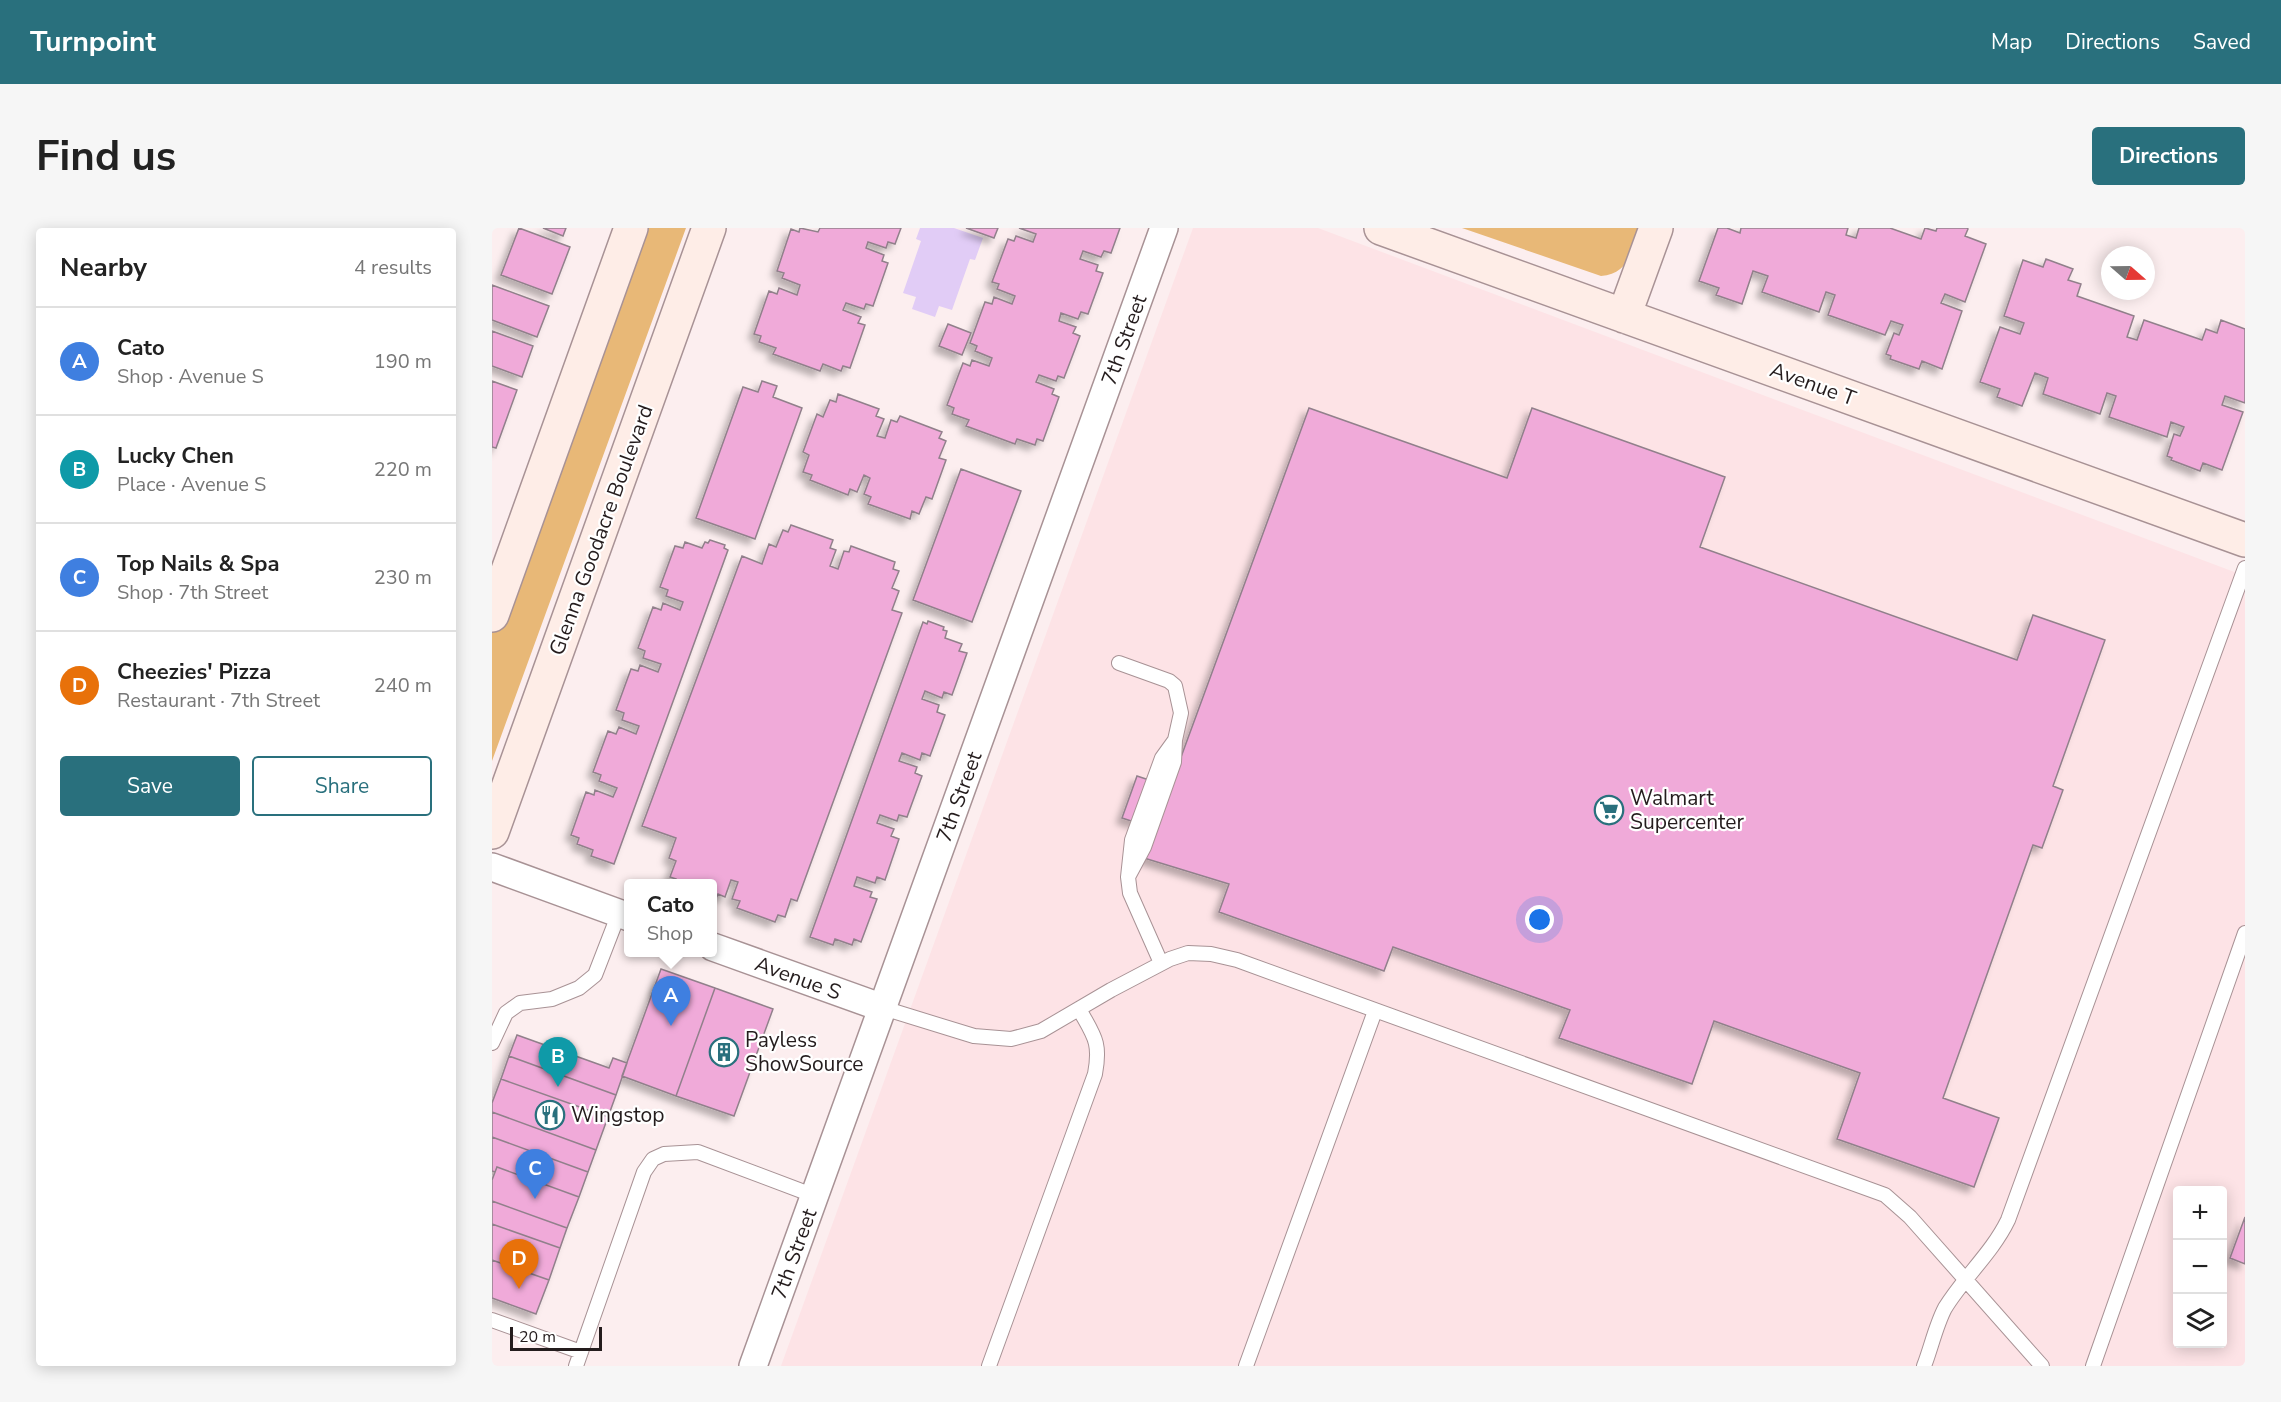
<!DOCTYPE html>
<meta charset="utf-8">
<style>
body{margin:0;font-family:"Nunito Sans",sans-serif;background:#f6f6f6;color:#222}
.controls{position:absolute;right:18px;bottom:18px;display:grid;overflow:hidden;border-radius:6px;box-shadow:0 3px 15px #0003}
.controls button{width:54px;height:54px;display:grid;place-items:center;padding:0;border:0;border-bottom:2px solid #e0e0e0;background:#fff;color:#222;font:30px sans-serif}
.compass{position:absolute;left:1609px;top:18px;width:54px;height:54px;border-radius:50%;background:#fff;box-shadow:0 3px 15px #0003;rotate:110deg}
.scale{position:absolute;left:18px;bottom:15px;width:92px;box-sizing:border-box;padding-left:6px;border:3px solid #241c1d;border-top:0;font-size:16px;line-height:21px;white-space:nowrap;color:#241c1d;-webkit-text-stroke:4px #fff;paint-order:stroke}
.you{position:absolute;left:1048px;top:692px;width:21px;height:21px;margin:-15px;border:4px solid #fff;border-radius:50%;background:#1a73e8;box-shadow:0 0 0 9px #1a73e833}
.badge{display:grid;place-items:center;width:39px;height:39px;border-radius:50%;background:#29707d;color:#fff;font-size:20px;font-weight:700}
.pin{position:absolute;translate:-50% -50px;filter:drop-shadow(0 2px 3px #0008)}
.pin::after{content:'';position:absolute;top:32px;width:21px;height:18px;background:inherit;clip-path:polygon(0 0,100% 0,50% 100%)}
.popup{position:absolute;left:132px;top:651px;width:93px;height:78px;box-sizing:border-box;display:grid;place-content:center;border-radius:6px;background:#fff;filter:drop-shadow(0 2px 4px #0005);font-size:20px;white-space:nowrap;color:#767676}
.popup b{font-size:22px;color:#222}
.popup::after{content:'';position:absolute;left:50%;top:100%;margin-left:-12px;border:12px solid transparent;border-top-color:#fff}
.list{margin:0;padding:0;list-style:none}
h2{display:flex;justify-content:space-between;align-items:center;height:78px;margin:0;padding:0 24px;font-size:26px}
h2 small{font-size:20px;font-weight:400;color:#767676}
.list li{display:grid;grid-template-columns:39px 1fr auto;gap:18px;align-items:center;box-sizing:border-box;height:108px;padding:0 24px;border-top:2px solid #e0e0e0}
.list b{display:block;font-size:22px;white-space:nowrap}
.list p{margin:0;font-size:20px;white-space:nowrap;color:#767676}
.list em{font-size:20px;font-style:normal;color:#767676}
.actions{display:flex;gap:12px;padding:18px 24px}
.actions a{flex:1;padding:14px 0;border:2px solid #29707d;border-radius:6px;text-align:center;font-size:21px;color:#29707d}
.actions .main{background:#29707d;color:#fff}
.icon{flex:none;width:33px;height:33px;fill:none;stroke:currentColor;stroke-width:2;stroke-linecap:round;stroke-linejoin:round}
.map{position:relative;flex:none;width:1753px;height:1138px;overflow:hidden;border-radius:6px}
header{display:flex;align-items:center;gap:36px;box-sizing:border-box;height:84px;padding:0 30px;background:#29707d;color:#fff}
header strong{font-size:28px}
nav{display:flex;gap:33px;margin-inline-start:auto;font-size:21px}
.intro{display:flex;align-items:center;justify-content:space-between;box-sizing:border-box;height:144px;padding:0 36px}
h1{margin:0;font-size:42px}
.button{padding:15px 27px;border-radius:6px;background:#29707d;color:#fff;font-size:21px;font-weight:700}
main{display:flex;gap:36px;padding:0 36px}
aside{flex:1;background:#fff;border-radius:6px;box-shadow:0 3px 15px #0003}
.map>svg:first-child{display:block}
.built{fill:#fde3e6;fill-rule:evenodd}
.green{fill:#e8b877}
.water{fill:#e1ccf6}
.building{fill:#f0aad9;stroke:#91808b;stroke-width:1.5;filter:url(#shadow)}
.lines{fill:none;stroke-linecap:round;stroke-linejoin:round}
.lane-casing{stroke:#a89295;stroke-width:16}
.street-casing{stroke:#a89295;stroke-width:30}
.secondary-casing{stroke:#a89295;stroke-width:36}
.lane{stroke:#fff;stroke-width:14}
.street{stroke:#fff;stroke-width:27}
.secondary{stroke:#feede7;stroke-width:33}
.labels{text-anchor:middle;stroke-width:4.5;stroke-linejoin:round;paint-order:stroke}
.street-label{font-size:21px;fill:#241c1d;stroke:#fff}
.poi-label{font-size:21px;fill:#241c1d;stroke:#fff;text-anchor:start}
</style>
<header>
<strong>Turnpoint</strong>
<nav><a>Map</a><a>Directions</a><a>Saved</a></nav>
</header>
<div class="intro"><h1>Find us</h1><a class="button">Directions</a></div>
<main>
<aside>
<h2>Nearby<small>4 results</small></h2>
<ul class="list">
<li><span class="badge" style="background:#3f7fe0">A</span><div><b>Cato</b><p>Shop · Avenue S</p></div><em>190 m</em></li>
<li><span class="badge" style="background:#0f9aa8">B</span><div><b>Lucky Chen</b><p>Place · Avenue S</p></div><em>220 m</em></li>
<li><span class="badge" style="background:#3f7fe0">C</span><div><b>Top Nails &amp; Spa</b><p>Shop · 7th Street</p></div><em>230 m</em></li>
<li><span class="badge" style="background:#e8710a">D</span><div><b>Cheezies' Pizza</b><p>Restaurant · 7th Street</p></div><em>240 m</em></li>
</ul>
<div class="actions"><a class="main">Save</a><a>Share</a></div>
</aside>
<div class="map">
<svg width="1753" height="1138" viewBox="0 0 1753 1138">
<defs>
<filter id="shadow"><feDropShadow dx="-5.5" dy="5.5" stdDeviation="3" flood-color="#0004"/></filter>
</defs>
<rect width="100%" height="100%" fill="#fceeef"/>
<path class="built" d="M 701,0 L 826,0 L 1753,348 L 1753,1138 L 289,1138 ZM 1686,962 L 1730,962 L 1730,1116 L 1686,1116 Z"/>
<path class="green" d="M 146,0 L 194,0 L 0,533 L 0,405 Z
M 970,0 L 1149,0 C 1141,23 1136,46 1109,48 Z"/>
<path class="water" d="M 428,0 L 462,0 L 491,10 L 483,32 L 478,31 L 460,82 L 447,78 L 443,89 L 420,81 L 424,69 L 411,65 L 429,13 L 424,11 Z"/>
<path class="building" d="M 27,0 L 78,19 L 60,66 L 9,47 Z
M 51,0 L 74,0 L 71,8 Z
M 308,0 L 326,4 L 328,0 L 409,0 L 403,16 L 396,14 L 394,20 L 376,14 L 374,20 L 392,27 L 390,33 L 396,35 L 381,78 L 374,76 L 372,81 L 354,75 L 351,82 L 369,89 L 366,95 L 373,97 L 358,140 L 351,138 L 349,143 L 331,136 L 328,143 L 281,126 L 284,120 L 267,114 L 269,108 L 262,106 L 277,63 L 285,66 L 287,60 L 305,67 L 308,57 L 290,50 L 292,45 L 285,43 L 299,1 L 307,4 Z
M 474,0 L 506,0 L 502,10 Z
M 527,0 L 628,0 L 619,25 L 612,23 L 609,29 L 591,23 L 588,31 L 606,37 L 604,43 L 611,45 L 596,86 L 589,84 L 586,91 L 569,85 L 567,93 L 584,99 L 581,105 L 588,108 L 572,150 L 566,148 L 564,153 L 547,147 L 544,154 L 562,161 L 560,166 L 567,169 L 551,213 L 545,211 L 543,217 L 525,211 L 523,216 L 474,198 L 477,192 L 460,186 L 462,180 L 455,177 L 471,135 L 478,138 L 480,132 L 497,138 L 500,130 L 483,123 L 485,118 L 478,115 L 493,74 L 500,76 L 502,69 L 520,76 L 523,68 L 505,61 L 507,56 L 500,54 L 516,11 L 522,13 L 524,8 L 541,14 L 544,6 Z
M 1226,0 L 1235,0 L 1248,5 L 1249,0 L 1356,0 L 1354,7 L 1364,10 L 1367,0 L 1398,0 L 1429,11 L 1433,0 L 1444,3 L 1445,0 L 1475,0 L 1476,1 L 1473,8 L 1494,16 L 1473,74 L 1453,66 L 1449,75 L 1470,83 L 1450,141 L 1430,133 L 1427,141 L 1398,131 L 1399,128 L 1394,126 L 1402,105 L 1407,107 L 1411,97 L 1399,93 L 1393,107 L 1336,87 L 1343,67 L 1334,64 L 1327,84 L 1270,64 L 1276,48 L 1261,43 L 1250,76 L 1224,67 L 1227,60 L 1207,53 Z
M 1554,31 L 1581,41 L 1576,52 L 1589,56 L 1585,68 L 1642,88 L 1635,109 L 1645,112 L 1652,92 L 1710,112 L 1714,101 L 1725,105 L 1729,92 L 1753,101 L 1753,175 L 1733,168 L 1730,177 L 1751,184 L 1730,242 L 1711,235 L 1708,243 L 1679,232 L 1680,230 L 1675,228 L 1682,206 L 1688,208 L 1692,199 L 1679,194 L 1675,209 L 1617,189 L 1624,168 L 1615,165 L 1608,186 L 1551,166 L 1556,150 L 1543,145 L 1530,178 L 1505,169 L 1508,161 L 1488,154 L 1508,99 L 1528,106 L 1532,95 L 1512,88 L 1531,32 L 1551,39 Z
M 0,57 L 57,78 L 45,109 L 0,92 Z
M 456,96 L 479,105 L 470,127 L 447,118 Z
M 0,103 L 41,118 L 30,149 L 0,138 Z
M 0,153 L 25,162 L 4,220 L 0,219 Z
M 270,153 L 285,158 L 281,169 L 310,180 L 263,311 L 204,290 L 251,159 L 266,164 Z
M 346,166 L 387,181 L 384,188 L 392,191 L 385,208 L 393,210 L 399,192 L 405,194 L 408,188 L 450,204 L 447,210 L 454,213 L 447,230 L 454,232 L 440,271 L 434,269 L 427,286 L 420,283 L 418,291 L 376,276 L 379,269 L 372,266 L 378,250 L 372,247 L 365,264 L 358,261 L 356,267 L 318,252 L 320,247 L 311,244 L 317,227 L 311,224 L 325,186 L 331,189 L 338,172 L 344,174 Z
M 817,180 L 1015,250 L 1040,180 L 1233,249 L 1208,319 L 1525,432 L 1541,387 L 1613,412 L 1561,558 L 1571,562 L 1550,620 L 1541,617 L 1451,870 L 1507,890 L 1482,959 L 1345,911 L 1368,845 L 1222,793 L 1200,856 L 1067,810 L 1078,782 L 901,719 L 892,743 L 727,684 L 737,656 L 652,630 Z
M 469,241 L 529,263 L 480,394 L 421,372 Z
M 299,297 L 341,312 L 338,320 L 344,322 L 338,338 L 346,341 L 352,323 L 357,324 L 359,318 L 403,334 L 401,341 L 407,343 L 400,360 L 407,363 L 400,382 L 410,385 L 305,673 L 299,671 L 293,689 L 286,687 L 283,694 L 245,680 L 248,673 L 240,671 L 246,654 L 239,652 L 233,669 L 226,666 L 223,673 L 221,672 L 221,656 L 182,656 L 184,651 L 178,649 L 184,633 L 177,630 L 184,610 L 150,598 L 250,328 L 270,336 L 277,316 L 284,319 L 291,302 L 296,304 Z
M 218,312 L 233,317 L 232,320 L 236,322 L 122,636 L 99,628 L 101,622 L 85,616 L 87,610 L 79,607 L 94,564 L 102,567 L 103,562 L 121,569 L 125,560 L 107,553 L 109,547 L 101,544 L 116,503 L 124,506 L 127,499 L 144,506 L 147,498 L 130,492 L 132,485 L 124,482 L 139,441 L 146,443 L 148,437 L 166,444 L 169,436 L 151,430 L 153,423 L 146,420 L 161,379 L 169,382 L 171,375 L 188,382 L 191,374 L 174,368 L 176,362 L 168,359 L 183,318 L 191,320 L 193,314 L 210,320 L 213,314 L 216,315 Z
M 436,393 L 452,399 L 451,402 L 455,403 L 453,410 L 470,416 L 467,423 L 475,425 L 460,467 L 452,464 L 450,470 L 433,463 L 430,471 L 447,477 L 445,484 L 453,487 L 438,528 L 430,525 L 428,532 L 410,525 L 407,533 L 425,539 L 423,545 L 430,548 L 415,589 L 407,587 L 405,593 L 388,587 L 385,595 L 402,601 L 399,608 L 407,611 L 393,652 L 385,649 L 383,655 L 365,649 L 362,658 L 380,664 L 378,669 L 385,671 L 369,714 L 362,711 L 360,717 L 343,711 L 341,717 L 318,709 L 431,394 L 435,396 Z
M 645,548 L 678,559 L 664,601 L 630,590 Z
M 169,741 L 223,760 L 184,868 L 130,848 Z
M 223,760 L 281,781 L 242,888 L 184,868 Z
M 25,807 L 117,840 L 121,830 L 135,835 L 124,867 L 17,828 Z
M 17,828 L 124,867 L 116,889 L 9,851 Z
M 9,851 L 116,889 L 104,922 L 0,884 L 0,875 Z
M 0,884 L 104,922 L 96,944 L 0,909 Z
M 0,909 L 96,944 L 87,969 L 5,939 L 3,944 L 0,943 Z
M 5,939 L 87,969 L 75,1000 L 0,973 L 0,952 Z
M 0,973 L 75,1000 L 68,1020 L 0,996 Z
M 1753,989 L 1753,1036 L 1738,1030 Z
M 0,996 L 68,1020 L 57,1052 L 0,1032 Z
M 0,1032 L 57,1052 L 44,1086 L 0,1070 Z"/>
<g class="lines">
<g class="lane-casing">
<path id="lane" d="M 627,435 L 677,453 L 683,458 L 689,485 L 683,512 L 670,530 L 640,612 L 636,649
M 669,735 L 638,665 L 636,649 L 652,619 L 682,534 L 683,512
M 391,780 L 482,808 L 519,811 L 549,803 L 619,762 L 678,731 L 696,725 L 719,726 L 745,732 L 1393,967 L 1418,989 L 1550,1138
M 0,815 L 14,785 L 28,775 L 60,771 L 87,760 L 103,747 L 127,685
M 0,1092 L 89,1124
M 84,1138 L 152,944 L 161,931 L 172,926 L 206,924 L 323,968
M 497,1138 L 603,846 C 609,814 602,808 587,781
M 754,1138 L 883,783
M 1432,1138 C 1439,1120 1444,1097 1453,1080 C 1472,1049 1500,1025 1516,992 L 1753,340
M 1601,1138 L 1753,705"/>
</g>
<g class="street-casing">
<path id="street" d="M 0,639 L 137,689
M 221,719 L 391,780
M 261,1138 L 672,0"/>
</g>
<g class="secondary-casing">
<path id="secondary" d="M 889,0 L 1753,312
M 1132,88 L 1164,0
M 0,387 L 139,0
M 0,604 L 217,0"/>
</g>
<use href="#lane" class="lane"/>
<use href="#street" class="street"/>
<use href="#secondary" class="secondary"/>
</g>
<defs>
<g id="supermarket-ring" transform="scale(1.5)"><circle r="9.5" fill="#fff" stroke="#29707d" stroke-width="1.5"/><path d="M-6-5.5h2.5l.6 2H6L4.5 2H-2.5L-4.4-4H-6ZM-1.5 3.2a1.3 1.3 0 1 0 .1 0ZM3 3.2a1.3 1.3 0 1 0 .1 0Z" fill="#29707d"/></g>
<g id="building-ring" transform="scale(1.5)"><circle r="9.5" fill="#fff" stroke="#29707d" stroke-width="1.5"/><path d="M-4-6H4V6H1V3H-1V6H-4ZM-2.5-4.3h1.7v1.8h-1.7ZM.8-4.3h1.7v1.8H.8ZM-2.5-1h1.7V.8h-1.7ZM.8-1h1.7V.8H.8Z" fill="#29707d"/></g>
<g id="restaurant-ring" transform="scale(1.5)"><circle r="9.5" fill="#fff" stroke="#29707d" stroke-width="1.5"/><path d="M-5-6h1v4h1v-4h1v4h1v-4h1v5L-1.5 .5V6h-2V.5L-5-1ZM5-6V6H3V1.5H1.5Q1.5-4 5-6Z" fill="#29707d"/></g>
</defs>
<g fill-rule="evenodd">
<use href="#supermarket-ring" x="1117" y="582"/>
<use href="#building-ring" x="232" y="824"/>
<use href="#restaurant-ring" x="58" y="887"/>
</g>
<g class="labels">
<g class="street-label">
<text transform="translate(632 112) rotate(-70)" y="7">7th Street</text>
<text transform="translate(1321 156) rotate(20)" y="7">Avenue T</text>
<text transform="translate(109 302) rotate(-70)" y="7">Glenna Goodacre Boulevard</text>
<text transform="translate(467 569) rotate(-70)" y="7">7th Street</text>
<text transform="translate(306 750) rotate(20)" y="7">Avenue S</text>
<text transform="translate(302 1026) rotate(-70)" y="7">7th Street</text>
</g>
<g class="poi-label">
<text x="1138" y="577">Walmart<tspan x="1138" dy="24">Supercenter</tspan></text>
<text x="253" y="819">Payless<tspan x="253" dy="24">ShowSource</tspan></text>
<text x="79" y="894">Wingstop</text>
</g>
</g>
</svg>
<div class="controls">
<button>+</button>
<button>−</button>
<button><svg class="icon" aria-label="layers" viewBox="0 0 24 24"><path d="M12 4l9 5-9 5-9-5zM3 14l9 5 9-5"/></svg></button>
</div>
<svg class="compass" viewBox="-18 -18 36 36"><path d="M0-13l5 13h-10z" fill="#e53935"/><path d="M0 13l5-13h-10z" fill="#767676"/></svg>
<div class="scale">20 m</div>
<div class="you"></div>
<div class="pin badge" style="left:179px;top:798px;background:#3f7fe0">A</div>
<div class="popup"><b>Cato</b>Shop</div>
<div class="pin badge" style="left:66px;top:859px;background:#0f9aa8">B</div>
<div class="pin badge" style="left:43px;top:971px;background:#3f7fe0">C</div>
<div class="pin badge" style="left:27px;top:1061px;background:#e8710a">D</div>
</div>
</main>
